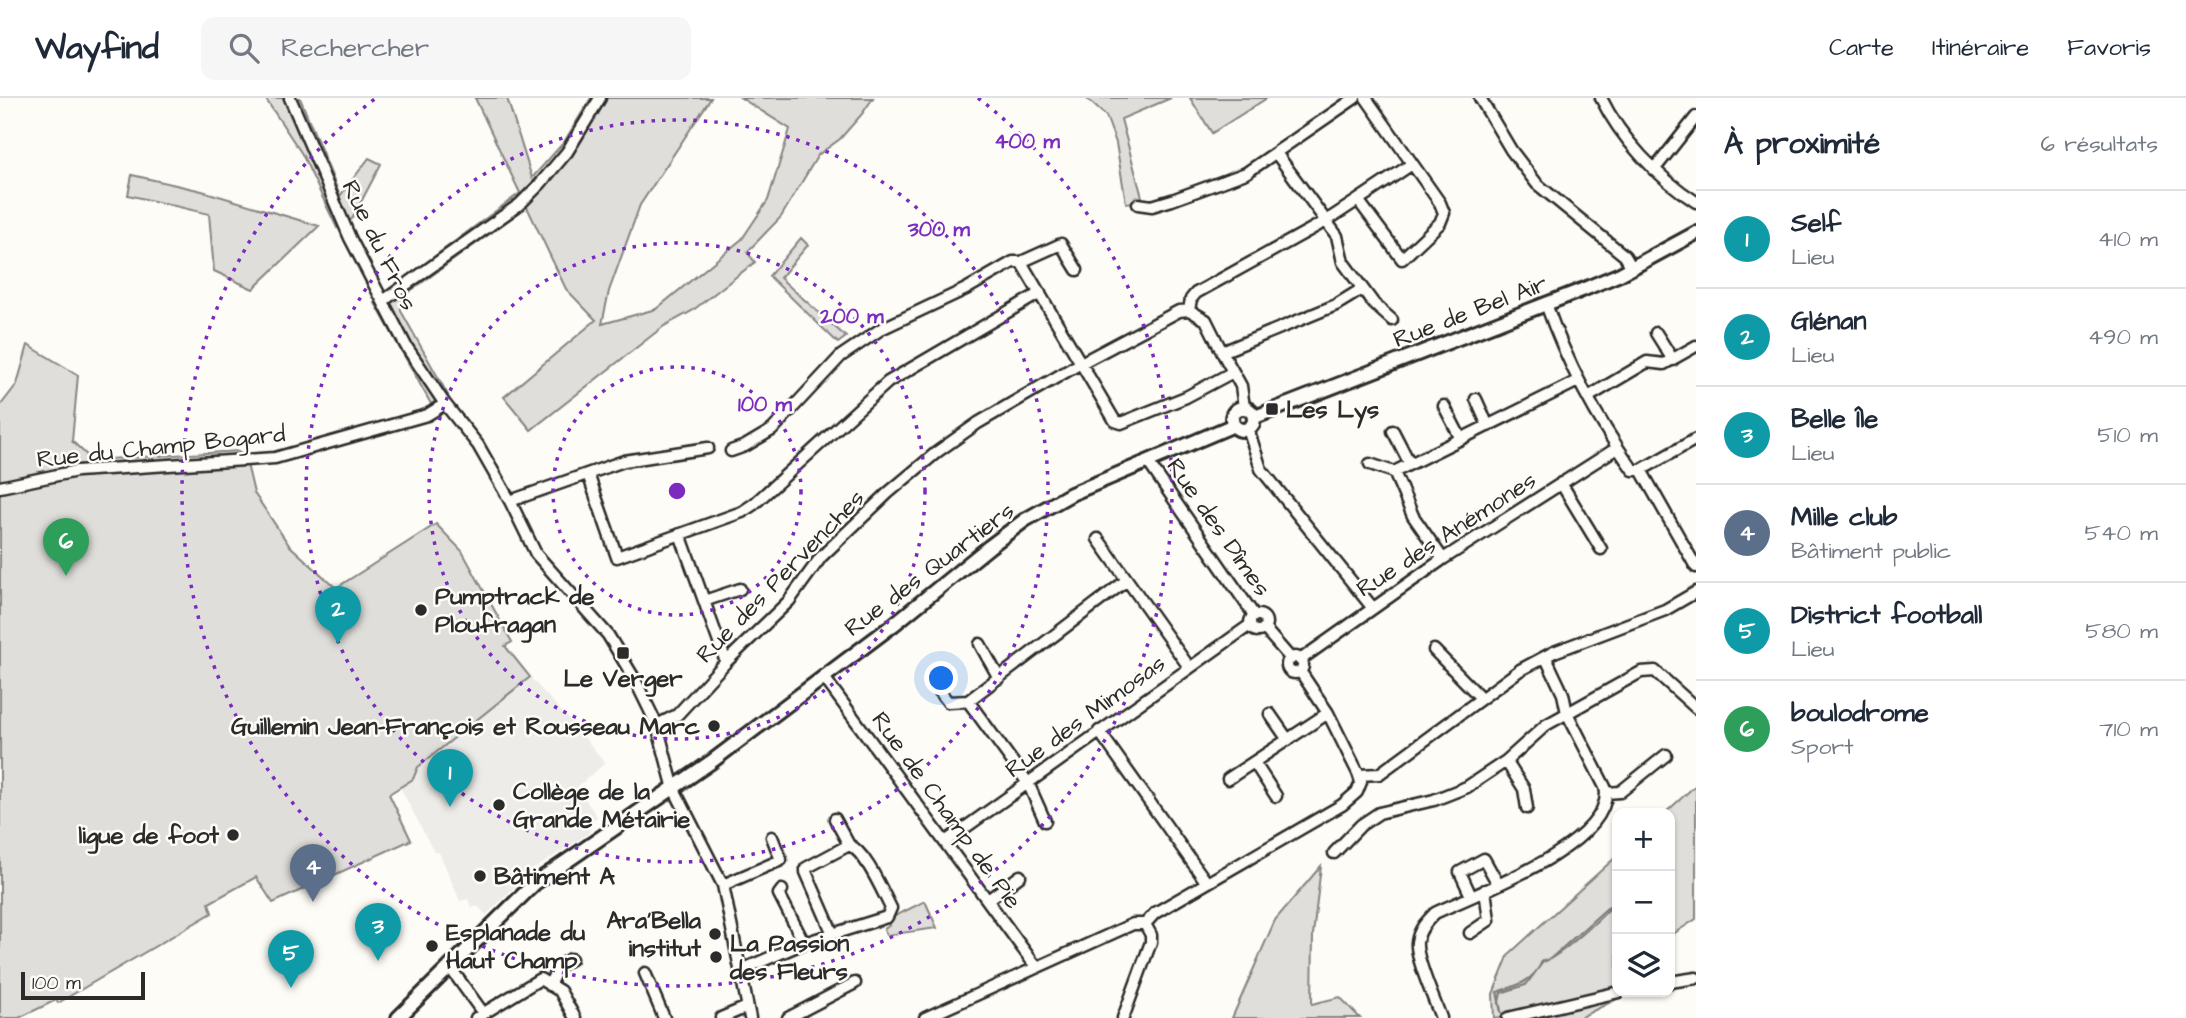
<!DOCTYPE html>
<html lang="fr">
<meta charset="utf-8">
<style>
body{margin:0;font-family:"Architects Daughter",sans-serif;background:#f6f6f7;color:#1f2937}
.controls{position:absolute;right:21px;bottom:21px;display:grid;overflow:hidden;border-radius:14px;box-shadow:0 2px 5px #0004}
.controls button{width:63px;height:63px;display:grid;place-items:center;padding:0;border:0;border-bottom:2px solid #e0e1e3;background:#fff;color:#1f2937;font:35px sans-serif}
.scale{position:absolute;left:21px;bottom:18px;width:124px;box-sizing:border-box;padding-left:7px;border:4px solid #2b2b2b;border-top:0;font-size:19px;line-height:24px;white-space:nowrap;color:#2b2b2b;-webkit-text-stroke:5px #fdfcf7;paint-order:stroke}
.you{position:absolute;left:942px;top:581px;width:24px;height:24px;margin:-18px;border:5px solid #fff;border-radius:50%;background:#1a73e8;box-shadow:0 0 0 10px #1a73e833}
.badge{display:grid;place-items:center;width:46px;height:46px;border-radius:50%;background:#2b2b2b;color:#fff;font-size:23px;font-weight:700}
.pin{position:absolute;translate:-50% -58px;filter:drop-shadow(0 2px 4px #0008)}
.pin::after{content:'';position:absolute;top:37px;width:24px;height:21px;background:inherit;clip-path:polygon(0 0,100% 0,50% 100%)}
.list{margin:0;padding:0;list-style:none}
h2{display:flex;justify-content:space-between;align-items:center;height:91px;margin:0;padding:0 28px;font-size:30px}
h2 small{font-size:23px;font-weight:400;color:#747a83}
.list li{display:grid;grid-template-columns:46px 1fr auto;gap:21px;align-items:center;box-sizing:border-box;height:98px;padding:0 28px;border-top:2px solid #e0e1e3}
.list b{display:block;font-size:26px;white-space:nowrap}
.list p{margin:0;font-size:23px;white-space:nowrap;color:#747a83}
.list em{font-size:23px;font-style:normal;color:#747a83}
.icon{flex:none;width:38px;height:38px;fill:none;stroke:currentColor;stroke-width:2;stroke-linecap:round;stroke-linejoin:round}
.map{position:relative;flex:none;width:1696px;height:920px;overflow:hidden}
header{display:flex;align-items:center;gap:42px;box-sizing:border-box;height:98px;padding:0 35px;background:#fff;border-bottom:2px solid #e0e1e3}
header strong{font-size:33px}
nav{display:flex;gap:38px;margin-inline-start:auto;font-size:24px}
.search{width:490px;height:63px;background:#f6f6f7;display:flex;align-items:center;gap:18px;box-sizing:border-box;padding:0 24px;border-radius:14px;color:#747a83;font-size:26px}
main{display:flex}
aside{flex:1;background:#fff}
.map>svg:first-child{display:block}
.built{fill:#edece8}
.green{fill:#dfdeda;stroke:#858482;stroke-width:2}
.water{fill:#b5b4b1;stroke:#7e7d7b;stroke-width:2}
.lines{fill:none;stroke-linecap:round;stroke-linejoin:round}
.stream{stroke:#7e7d7b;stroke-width:2.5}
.minor-casing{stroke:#2b2b2b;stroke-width:15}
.major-casing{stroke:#2b2b2b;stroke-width:18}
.minor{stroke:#fdfcf7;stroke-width:10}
.major{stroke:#fdfcf7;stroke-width:12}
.ring{fill:none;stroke:#7b2cbf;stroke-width:3.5;stroke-dasharray:3.5 7}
.poi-dot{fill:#2b2b2b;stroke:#fdfcf7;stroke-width:2.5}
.labels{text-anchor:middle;stroke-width:5;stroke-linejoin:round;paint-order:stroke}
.street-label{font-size:24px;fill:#2b2b2b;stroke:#fdfcf7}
.poi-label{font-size:24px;font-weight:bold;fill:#2b2b2b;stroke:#fdfcf7;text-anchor:start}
.centre{fill:#7b2cbf;stroke:#fdfcf7;stroke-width:3.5}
.ring-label{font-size:21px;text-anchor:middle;font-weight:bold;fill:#7b2cbf;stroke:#fdfcf7;stroke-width:5;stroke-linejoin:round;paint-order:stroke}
</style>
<header>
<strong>Wayfind</strong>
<div class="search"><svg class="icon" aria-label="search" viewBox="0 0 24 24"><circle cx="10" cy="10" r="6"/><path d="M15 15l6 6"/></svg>Rechercher</div>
<nav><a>Carte</a><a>Itinéraire</a><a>Favoris</a></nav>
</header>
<main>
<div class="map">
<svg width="1696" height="920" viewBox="0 0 1696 920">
<rect width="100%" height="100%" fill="#fdfcf7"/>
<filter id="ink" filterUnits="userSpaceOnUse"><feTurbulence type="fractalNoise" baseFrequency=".0143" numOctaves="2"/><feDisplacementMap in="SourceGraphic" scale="14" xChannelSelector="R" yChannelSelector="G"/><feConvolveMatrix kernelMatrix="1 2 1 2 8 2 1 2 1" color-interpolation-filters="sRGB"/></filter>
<g filter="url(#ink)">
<path class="built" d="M 530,579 L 575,628 L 605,665 L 577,689 L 597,719 L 587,725 L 590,734 L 530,774 L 486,817 L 479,809 L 471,809 L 468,801 L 460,803 L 439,754 L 434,754 L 400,689 L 413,681 L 418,669 Z"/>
<path class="green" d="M 265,0 L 300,0 L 340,98 L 369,60 L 381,66 L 352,121 L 337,130 L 302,56 Z
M 475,0 L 507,0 L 532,80 L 564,44 L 591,0 L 711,0 L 640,107 L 609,193 L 602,226 L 656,211 L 742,141 L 768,102 L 790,31 L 741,0 L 873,0 L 862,16 L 840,41 L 818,57 L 781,119 L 747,154 L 755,164 L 692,213 L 664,228 L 531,332 L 504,299 L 596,222 L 566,191 L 527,109 L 402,199 L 401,213 L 448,297 L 431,306 L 375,205 L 389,192 L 520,95 Z
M 1086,0 L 1171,0 L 1121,21 L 1143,103 L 1126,105 L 1116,45 L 1106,18 Z
M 1190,0 L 1267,0 L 1212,35 Z
M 132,77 L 202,93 L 319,128 L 253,191 L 214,173 L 209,116 L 128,97 Z
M 801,140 L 808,147 L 780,180 L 846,239 L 838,245 L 769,178 Z
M 28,247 L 78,277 L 72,343 L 92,362 L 238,353 L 247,366 L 254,395 L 289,447 L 336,490 L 436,426 L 462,453 L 512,544 L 505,548 L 530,579 L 418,669 L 413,681 L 389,696 L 411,742 L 273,805 L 256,779 L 209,805 L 212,815 L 58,905 L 56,902 L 19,920 L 0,920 L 0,308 L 17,286 Z
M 1696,687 L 1696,821 L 1670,838 L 1670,715 L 1665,715 Z
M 1617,758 L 1617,894 L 1631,894 L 1579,920 L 1494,920 L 1493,896 L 1509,856 Z
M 1321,768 L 1313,837 L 1312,906 L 1340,899 L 1360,920 L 1232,920 L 1275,822 Z
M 925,803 L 937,830 L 887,837 L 884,831 L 890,827 L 887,822 Z"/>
<path class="water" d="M 1617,801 C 1609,814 1557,861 1543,864 L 1526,887 L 1501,895 L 1499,904 L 1497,894 C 1517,888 1534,883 1542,863 L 1550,861 Z"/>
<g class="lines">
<path class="stream" d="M 1499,904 L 1501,914"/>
<g class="minor-casing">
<path id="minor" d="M 290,0 L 350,140 L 406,248 L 445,306 L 478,347 L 510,403 L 536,456 L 608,537 L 634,580 L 657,627 L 674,691 L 723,787 L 750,920
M 1366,0 L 1440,105 L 1444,115 L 1440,125 L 1402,161 L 1358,102 L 1412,66
M 1480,0 L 1511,52 L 1537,86 L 1625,158 L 1632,170
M 1601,0 C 1621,41 1657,79 1696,104
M 1276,55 L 1337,138 L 1343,164 L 1374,206 L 1392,222
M 1654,72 L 1696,19
M 1138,106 L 1152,108 L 1172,102 L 1246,75 L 1355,0
M 1021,164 L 1115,323 L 1121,325 L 1186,299 L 1233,274
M 383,203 L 520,106 L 540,86 L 567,54 L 600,0
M 1546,206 C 1567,265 1596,320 1633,372 L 1641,372 L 1696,469
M 1656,235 L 1673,262
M 1222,254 L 1206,222 L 1189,212 L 1191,201 L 1196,195 L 1326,123 L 1358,102
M 1588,299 L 1647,264 L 1664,266 L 1696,248
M 1476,301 L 1488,328
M 1444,308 L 1461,341
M 1244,309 L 1241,288 L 1222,254 L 1336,207 L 1362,191
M 1248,331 L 1261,371 L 1372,509
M 1393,333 L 1410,366
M 731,353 L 745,348 L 772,332 L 841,258 L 881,231 L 966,191 L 1013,164 L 1021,164 L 1061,146 L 1077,172
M 1148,364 L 1254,517
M 1370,366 L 1394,374
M 1641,372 L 1696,341
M 588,376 L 617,459 L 742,414 L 754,406 L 888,284 L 1040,195
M 1561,385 L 1601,451
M 0,389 L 77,373 L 275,360 L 427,317 L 445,306
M 510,403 L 624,363 L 708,350
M 680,436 L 726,564
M 1098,441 L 1189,569
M 1443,461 L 1413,418 L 1394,374 L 1578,283
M 704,503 L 740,491
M1250 525a8 8 0 1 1 16 0a8 8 0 1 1-16 0Z
M 1264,530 L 1291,561
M 980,546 L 999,580
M 1434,552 L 1481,600
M1287 567a8 8 0 1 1 16 0a8 8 0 1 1-16 0Z
M 1546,560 L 1563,596 L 1567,615 L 1605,689 L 1606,695
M 1300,562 L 1443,461 L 1617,350
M 823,578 L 1037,870
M 938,591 L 948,604 L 968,603
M 1270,616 L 1288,642
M 657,627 L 677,617 L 726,564 L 789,503 L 821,459 L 888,395 L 937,354 L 978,325 L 1081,265 L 1179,213 L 1189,212
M 1099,633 L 1207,785
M 1506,663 L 1524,691 L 1527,710
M 1254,664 L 1276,698
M 1359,677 L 1379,676 L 1520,572 L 1554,554 L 1665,512 L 1696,494
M 1228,681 L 1328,615
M 835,721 L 849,747
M 1045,723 L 1028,685 L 968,603 L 1127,482
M 945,744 L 1250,527
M 1334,755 L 1361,727 L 1379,715 L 1434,702 L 1467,689 L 1506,663 L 1546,627 L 1641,574 L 1655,573 L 1696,610
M 723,787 L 781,762 L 772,739
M 782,792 L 779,796 L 804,845
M 1471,798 L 1460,774 L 1484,761 L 1498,786
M 988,802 L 1020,778
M 1145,826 L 1155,815 L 1342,707 L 1357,694 L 1361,684 L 1358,675 L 1328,615 L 1300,573
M 1470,835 L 1489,822 L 1485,792
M 449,868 L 483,915
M 645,875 L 664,920
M 740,875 L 746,870 L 804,845 L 887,819 L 891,810 C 882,793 866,754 849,747 L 806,770 L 806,774 L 833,836
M 1670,884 L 1696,880
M 549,887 L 559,868 L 571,861
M 476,920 L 540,881 L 560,893 L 575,920
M 721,920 L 747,909
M 788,920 L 855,885
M 925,920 L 1133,826 L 1145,826
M 1123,920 L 1151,844 L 1151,837 L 1145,826
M 1441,920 C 1435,903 1415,860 1417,844 C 1419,831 1427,823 1435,815 C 1477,795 1606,749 1606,695 L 1620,694 L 1666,657
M 1508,920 L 1619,894"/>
</g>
<g class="major-casing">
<path id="major" d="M1232 321a11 11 0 1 1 22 0a11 11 0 1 1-22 0Z
M 1255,319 L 1582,192 L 1620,176 L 1696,135
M 398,920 L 535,785 L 711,664 L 893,527 L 989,449 L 1025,422 L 1071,396 L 1234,327"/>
</g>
<use href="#minor" class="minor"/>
<use href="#major" class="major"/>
</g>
</g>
<g class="ring">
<circle cx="677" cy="393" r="124"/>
<circle cx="677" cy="393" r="248"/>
<circle cx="677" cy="393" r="371"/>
<path d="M978 0A495 495 0 1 1 376 0"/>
</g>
<g class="poi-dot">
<rect x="1265" y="304" width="14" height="14" rx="3.5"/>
<circle cx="421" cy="512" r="7"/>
<rect x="616" y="548" width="14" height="14" rx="3.5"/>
<circle cx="714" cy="628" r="7"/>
<circle cx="499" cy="707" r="7"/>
<circle cx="233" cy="737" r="7"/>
<circle cx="480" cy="778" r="7"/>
<circle cx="715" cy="836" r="7"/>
<circle cx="432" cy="848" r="7"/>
<circle cx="716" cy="859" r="7"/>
</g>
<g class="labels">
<g class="street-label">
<text transform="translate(380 147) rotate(64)" y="8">Rue du Fros</text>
<text transform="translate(1470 213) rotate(-21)" y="8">Rue de Bel Air</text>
<text transform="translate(161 348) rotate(-6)" y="8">Rue du Champ Bogard</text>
<text transform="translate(1219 429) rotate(55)" y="8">Rue des Dîmes</text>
<text transform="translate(1446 436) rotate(-33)" y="8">Rue des Anémones</text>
<text transform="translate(929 471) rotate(-37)" y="8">Rue des Quartiers</text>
<text transform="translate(780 478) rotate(-46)" y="8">Rue des Pervenches</text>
<text transform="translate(1085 618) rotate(-36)" y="8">Rue des Mimosas</text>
<text transform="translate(947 712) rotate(54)" y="8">Rue de Champ de Pie</text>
</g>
<g class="poi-label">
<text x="1286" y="319">Les Lys</text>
<text x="435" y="506">Pumptrack de<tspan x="435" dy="28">Ploufragan</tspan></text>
<text x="623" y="588" text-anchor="middle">Le Verger</text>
<text x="700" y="636" text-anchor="end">Guillemin Jean-François et Rousseau Marc</text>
<text x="513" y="701">Collège de la<tspan x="513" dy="28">Grande Métairie</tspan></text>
<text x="219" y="745" text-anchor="end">ligue de foot</text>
<text x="494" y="786">Bâtiment A</text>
<text x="701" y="830" text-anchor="end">Ara'Bella<tspan x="701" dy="28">institut</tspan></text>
<text x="446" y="842">Esplanade du<tspan x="446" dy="28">Haut Champ</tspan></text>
<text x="730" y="853">La Passion<tspan x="730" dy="28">des Fleurs</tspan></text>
</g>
</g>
<circle cx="677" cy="393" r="10" class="centre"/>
<g class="ring-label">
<text x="1027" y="50">400 m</text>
<text x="939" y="138">300 m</text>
<text x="852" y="225">200 m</text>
<text x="765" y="313">100 m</text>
</g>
</svg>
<div class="controls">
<button>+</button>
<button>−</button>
<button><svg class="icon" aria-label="layers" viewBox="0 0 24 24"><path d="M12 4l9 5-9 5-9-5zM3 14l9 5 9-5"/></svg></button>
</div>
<div class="scale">100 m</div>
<div class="you"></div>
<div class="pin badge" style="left:450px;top:709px;background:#0f9aa8">1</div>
<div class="pin badge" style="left:338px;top:546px;background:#0f9aa8">2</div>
<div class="pin badge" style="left:378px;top:863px;background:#0f9aa8">3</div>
<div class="pin badge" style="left:313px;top:804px;background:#5c6f8a">4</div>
<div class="pin badge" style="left:291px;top:890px;background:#0f9aa8">5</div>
<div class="pin badge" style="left:66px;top:478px;background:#2e9e5b">6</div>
</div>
<aside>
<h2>À proximité<small>6 résultats</small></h2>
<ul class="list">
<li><span class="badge" style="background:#0f9aa8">1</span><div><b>Self</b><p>Lieu</p></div><em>410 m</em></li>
<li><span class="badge" style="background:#0f9aa8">2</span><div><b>Glénan</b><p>Lieu</p></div><em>490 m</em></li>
<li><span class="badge" style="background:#0f9aa8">3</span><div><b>Belle Île</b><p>Lieu</p></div><em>510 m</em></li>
<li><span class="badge" style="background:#5c6f8a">4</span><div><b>Mille club</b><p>Bâtiment public</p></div><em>540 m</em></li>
<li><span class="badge" style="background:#0f9aa8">5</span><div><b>District football</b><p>Lieu</p></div><em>580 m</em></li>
<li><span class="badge" style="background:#2e9e5b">6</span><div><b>boulodrome</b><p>Sport</p></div><em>710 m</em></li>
</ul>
</aside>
</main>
